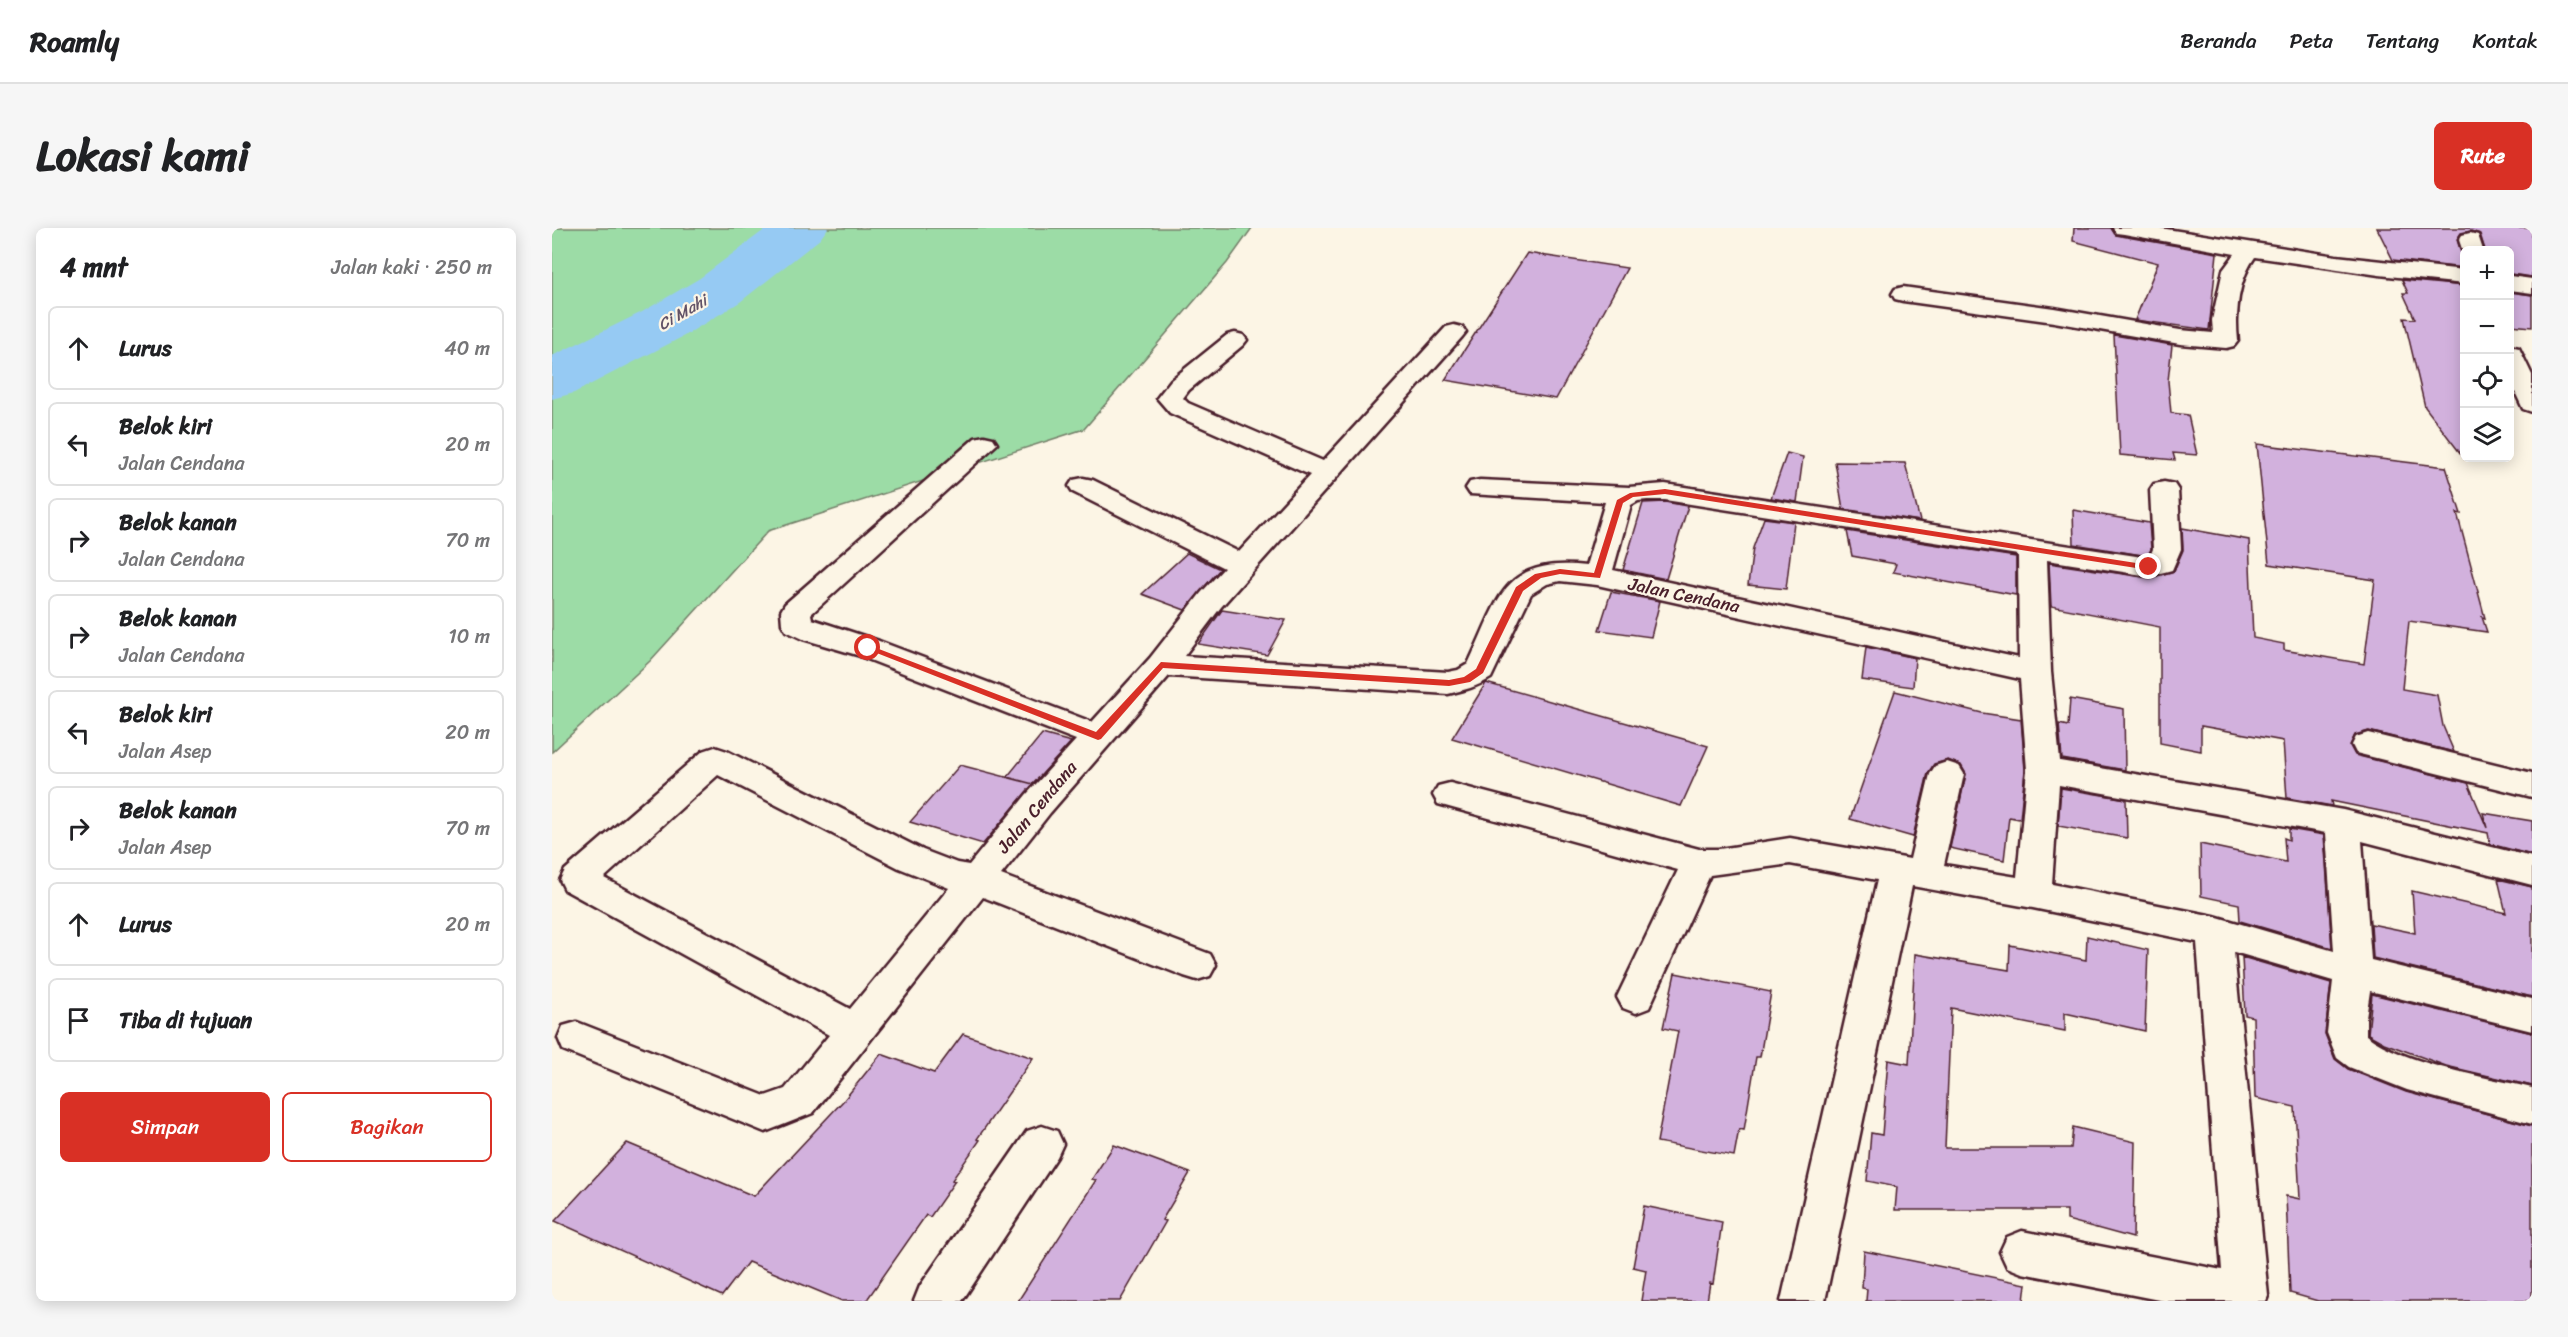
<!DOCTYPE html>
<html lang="id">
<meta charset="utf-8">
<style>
body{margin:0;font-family:Sriracha,sans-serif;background:#f6f6f6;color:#202124}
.controls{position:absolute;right:18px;top:18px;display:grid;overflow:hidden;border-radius:9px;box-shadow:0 3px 15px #0003}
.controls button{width:54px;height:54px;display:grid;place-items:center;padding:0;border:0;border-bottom:2px solid #e0e0e0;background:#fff;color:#202124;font:30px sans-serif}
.stop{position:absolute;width:18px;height:18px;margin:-14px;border:4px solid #d93025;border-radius:50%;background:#fff}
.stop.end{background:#d93025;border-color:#fff;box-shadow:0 2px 6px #0008}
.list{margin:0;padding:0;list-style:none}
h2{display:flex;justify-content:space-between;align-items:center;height:78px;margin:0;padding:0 24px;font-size:26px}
h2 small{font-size:20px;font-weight:400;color:#757577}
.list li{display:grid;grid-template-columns:39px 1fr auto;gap:18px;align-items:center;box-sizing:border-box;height:84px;margin:0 12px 12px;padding:0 12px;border:2px solid #e0e0e0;border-radius:9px}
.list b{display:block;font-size:22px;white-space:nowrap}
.list p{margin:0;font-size:20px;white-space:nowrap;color:#757577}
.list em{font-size:20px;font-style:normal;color:#757577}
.actions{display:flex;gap:12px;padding:18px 24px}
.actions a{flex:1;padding:14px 0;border:2px solid #d93025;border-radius:9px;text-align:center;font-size:21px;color:#d93025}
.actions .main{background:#d93025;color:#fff}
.icon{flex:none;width:33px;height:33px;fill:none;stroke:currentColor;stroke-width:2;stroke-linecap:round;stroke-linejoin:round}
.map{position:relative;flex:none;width:1980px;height:1073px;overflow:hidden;border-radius:9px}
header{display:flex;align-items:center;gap:36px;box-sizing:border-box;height:84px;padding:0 30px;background:#fff;border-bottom:2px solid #e0e0e0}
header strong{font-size:28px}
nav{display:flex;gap:33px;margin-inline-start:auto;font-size:21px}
.intro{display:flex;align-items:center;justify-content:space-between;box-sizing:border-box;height:144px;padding:0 36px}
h1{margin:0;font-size:42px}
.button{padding:15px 27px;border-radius:9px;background:#d93025;color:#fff;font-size:21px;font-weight:700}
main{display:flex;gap:36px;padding:0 36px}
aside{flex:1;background:#fff;border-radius:9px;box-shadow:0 3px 15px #0003}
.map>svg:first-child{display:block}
.green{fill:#9cdca6;stroke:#737e68;stroke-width:1.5}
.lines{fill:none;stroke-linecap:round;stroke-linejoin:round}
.river{fill:#96caf3;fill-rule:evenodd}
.building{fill:#d2b1dd;stroke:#4a1f2b;stroke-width:1.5}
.minor-casing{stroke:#4a1f2b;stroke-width:5}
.minor{fill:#fcf5e5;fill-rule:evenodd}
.route{fill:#d93025}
.labels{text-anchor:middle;stroke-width:4.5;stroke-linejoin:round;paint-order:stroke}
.far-water-label{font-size:16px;font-style:italic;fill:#615267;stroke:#fcf5e5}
.street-label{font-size:18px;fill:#4a1f2b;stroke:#fcf5e5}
</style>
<header>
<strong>Roamly</strong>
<nav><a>Beranda</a><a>Peta</a><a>Tentang</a><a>Kontak</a></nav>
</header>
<div class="intro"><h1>Lokasi kami</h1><a class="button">Rute</a></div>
<main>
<aside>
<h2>4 mnt<small>Jalan kaki · 250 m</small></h2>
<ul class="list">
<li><svg class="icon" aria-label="ahead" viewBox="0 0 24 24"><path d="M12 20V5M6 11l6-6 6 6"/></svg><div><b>Lurus</b></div><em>40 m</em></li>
<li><svg class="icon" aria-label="left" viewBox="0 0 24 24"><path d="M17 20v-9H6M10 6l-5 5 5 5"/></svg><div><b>Belok kiri</b><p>Jalan Cendana</p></div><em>20 m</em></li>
<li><svg class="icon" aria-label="right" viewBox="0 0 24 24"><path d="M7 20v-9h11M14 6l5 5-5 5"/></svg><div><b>Belok kanan</b><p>Jalan Cendana</p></div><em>70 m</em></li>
<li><svg class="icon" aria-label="right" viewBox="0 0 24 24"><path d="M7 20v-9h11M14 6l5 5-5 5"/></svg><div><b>Belok kanan</b><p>Jalan Cendana</p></div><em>10 m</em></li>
<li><svg class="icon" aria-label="left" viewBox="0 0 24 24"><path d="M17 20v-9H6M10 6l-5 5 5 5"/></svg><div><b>Belok kiri</b><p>Jalan Asep</p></div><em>20 m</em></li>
<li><svg class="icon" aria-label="right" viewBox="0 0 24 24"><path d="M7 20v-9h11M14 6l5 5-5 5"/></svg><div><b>Belok kanan</b><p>Jalan Asep</p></div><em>70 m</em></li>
<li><svg class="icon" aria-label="ahead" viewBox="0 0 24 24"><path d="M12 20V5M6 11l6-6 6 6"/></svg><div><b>Lurus</b></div><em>20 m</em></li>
<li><svg class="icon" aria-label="arrive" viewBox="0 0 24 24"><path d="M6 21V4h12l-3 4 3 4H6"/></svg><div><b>Tiba di tujuan</b></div></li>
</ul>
<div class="actions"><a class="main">Simpan</a><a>Bagikan</a></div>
</aside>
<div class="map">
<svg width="1980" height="1073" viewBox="0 0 1980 1073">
<rect width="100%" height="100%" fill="#fcf5e5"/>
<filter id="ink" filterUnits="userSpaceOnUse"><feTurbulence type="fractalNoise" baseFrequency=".0167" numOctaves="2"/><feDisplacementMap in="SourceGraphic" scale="12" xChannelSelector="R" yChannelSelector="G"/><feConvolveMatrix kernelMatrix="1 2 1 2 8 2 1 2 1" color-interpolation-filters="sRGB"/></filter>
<g filter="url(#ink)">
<path class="green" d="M 0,0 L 700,0 L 675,35 L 532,201 L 216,303 L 98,433 L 0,524 Z"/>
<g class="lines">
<path class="river" d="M 215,0 L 276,0 L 268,11 L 188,74 L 132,108 L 22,165 L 0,171 L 0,128 L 90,84 L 148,50 Z"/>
</g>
<path class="building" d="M 1522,0 L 1559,0 L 1564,7 L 1665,25 L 1657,102 L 1583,92 L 1606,35 L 1521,13 Z
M 1825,0 L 1980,0 L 1980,49 L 1958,46 L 1958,22 L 1933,22 L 1928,6 L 1919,3 L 1909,5 L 1905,11 L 1910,28 L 1912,29 L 1912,40 L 1841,32 Z
M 975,25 L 1075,40 L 1004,171 L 893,152 Z
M 1850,52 L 1912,58 L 1912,230 L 1873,179 L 1852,90 L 1863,91 L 1851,65 L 1856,65 Z
M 1958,64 L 1980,67 L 1980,99 L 1958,97 Z
M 1562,107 L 1620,117 L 1616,153 L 1619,185 L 1636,187 L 1645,227 L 1621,225 L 1623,232 L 1568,227 Z
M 1705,216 L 1894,239 L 1909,286 L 1905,285 L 1933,390 L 1930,389 L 1935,404 L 1857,393 L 1850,461 L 1885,467 L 1891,498 L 1902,524 L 1817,503 L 1803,507 L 1798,518 L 1803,527 L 1916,555 L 1935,600 L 1931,585 L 1980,593 L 1980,627 L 1938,616 L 1936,605 L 1779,573 L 1780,578 L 1735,570 L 1731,513 L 1649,498 L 1649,523 L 1608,515 L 1608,399 L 1499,378 L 1497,335 L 1598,350 L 1622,343 L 1631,322 L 1630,300 L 1697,312 L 1701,410 L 1732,416 L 1732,422 L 1812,436 L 1823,352 L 1717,336 Z
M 1235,225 L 1251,229 L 1245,274 L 1219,270 Z
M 1283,234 L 1353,235 L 1368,293 L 1291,281 Z
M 1113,274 L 1136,278 L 1114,351 L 1071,342 L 1091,275 Z
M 1521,282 L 1597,295 L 1599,321 L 1596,328 L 1522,316 Z
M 1212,290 L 1242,294 L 1234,361 L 1196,357 L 1201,320 Z
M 1295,303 L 1464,329 L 1464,367 L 1341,344 L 1344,336 L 1300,328 Z
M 635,325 L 668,341 L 633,382 L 590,366 Z
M 1059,364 L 1108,373 L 1099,409 L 1047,402 Z
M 670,382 L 734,392 L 715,427 L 646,416 Z
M 1314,419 L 1363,430 L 1361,459 L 1310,452 Z
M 934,455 L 1019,479 L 1156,518 L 1129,578 L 900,510 Z
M 1343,463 L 1430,485 L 1469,491 L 1473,542 L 1468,591 L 1457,589 L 1452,632 L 1398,620 L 1414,546 L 1409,537 L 1396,532 L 1382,536 L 1376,545 L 1361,609 L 1298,591 Z
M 1518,471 L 1572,481 L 1573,542 L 1510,531 L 1507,496 L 1516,498 Z
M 490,506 L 519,514 L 481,556 L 455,549 Z
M 408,537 L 481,556 L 431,616 L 358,594 Z
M 1509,560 L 1574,571 L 1575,610 L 1506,598 Z
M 1737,601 L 1772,607 L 1780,720 L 1688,693 L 1687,676 L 1649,668 L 1648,616 L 1734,634 L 1732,610 L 1737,612 Z
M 1946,651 L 1980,659 L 1980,769 L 1821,730 L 1819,696 L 1863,705 L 1860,663 L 1954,685 Z
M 1535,708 L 1596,722 L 1593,803 L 1513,785 L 1513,803 L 1399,780 L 1393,920 L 1519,920 L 1521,899 L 1583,914 L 1581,1010 L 1515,992 L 1515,982 L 1343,982 L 1345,959 L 1315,953 L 1319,905 L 1330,907 L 1336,832 L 1357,836 L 1363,726 L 1457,742 L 1458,717 L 1534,732 Z
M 1690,729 L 1779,755 L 1773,806 L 1783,831 L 1796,841 L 1854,864 L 1980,898 L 1980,1073 L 1766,1073 L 1738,1065 L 1734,968 L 1748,971 L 1743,879 L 1703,870 L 1701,789 L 1693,787 Z
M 1123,745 L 1219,764 L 1208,829 L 1204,829 L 1192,902 L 1187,901 L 1182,928 L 1105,914 L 1126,803 L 1111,800 Z
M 1820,766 L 1980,805 L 1980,858 L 1894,838 L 1832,815 L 1816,806 Z
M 411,806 L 481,830 L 425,911 L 428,912 L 400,952 L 403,953 L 378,989 L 374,987 L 314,1073 L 290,1073 L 196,1034 L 170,1068 L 3,993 L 75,915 L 202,968 L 292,872 L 329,826 L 382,845 Z
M 562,917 L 638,945 L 610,992 L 614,993 L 568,1073 L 466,1073 L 544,952 L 540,951 Z
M 1092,978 L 1170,994 L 1161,1056 L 1158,1055 L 1155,1073 L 1089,1073 L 1094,1042 L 1081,1039 Z
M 1312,1023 L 1474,1056 L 1472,1073 L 1314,1073 L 1315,1061 L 1310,1060 Z"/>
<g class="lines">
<g class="minor-casing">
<path id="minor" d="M 1561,0 L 1608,0 L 1784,28 L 1912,42 L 1912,56 L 1827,47 L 1703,29 C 1686,52 1683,85 1686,113 L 1682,118 L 1674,120 L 1628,116 L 1502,94 L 1351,73 L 1343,71 L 1340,66 L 1343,61 L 1351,59 L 1502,80 L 1628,102 L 1661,105 L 1660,92 L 1671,42 L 1683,26 L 1572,6 L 1564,5 Z
M 1918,5 L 1926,7 L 1931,22 L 1912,22 L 1912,27 L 1907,12 L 1910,7 Z
M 1958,48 L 1980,51 L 1980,65 L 1958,62 Z
M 902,97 L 910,99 L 914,104 L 910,109 L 669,379 L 632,428 L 896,444 L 906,442 L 916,436 C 947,372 949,329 1034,338 L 1053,274 L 918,266 L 914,260 L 918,254 L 928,252 L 1077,259 L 1113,256 L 1597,330 L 1601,321 L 1598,262 L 1602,256 L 1612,254 L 1622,256 L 1626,262 L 1629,321 L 1620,342 L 1597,348 L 1495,332 L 1499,444 L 1508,533 L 1791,582 L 1980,629 L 1980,657 L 1810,613 L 1819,732 L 1980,771 L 1980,803 L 1818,763 L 1814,790 L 1814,807 C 1854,837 1931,848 1980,860 L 1980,896 L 1855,862 L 1797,839 L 1785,830 L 1775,805 L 1781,753 L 1682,724 L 1716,1068 L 1714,1073 L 1612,1073 L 1470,1045 L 1455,1039 L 1448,1024 L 1455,1009 L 1470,1003 L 1670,1042 L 1645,714 L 1481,680 L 1360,658 L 1273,1073 L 1229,1073 L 1325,652 L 1238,636 L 1158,647 L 1097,780 L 1084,785 L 1071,780 L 1065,769 L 1126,642 L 886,576 L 881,567 L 886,558 L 898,555 L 1147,621 L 1167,621 L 1238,610 L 1358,631 L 1378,546 L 1383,538 L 1395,534 L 1407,538 L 1412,546 L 1392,637 L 1465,649 L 1475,542 L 1468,451 L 1045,357 L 1008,353 L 995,356 L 979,366 L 939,450 C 925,459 912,462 896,466 L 617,448 L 498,585 L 449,647 L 658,726 L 664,737 L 658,748 L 645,752 L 632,748 L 431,669 L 261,885 L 213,904 L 11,822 L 6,810 L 11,798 L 25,794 L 213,868 L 233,861 L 277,807 L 13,662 L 8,652 L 13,642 L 151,523 L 163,519 L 175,523 L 371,622 L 405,635 L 417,637 L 474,567 L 524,512 L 305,427 L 251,411 L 234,403 L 230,396 L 229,383 L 233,376 L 423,210 L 432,208 L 441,210 L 445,216 L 259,386 L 260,391 L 327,413 L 540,494 L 598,430 L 649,365 L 672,340 L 521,264 L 517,258 L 521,252 L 531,250 L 541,252 L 687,324 L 758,247 L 618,185 L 605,170 L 619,152 L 675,107 L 683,105 L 691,107 L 695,112 L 691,117 L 637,162 L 631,170 L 636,175 L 771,233 L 894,99 ZM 1095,272 L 1113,272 L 1466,327 L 1467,430 L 1061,342 L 1079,277 L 1086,273 ZM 166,547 L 347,640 L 397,660 L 298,781 L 52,650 ZM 1507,557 L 1774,605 L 1782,723 L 1662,688 L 1500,656 Z
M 1958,118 L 1967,120 L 1980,147 L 1980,184 L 1971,181 L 1958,153 Z
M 1816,505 L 1980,545 L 1980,569 L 1804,525 L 1800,517 L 1804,509 Z
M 490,898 L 505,903 L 511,916 L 505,929 L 410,1073 L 362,1073 L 368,1058 L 475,903 Z"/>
</g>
<use href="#minor" class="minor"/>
</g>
</g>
<path class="route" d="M 1113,261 L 1597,337 L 1601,339 L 1597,342 L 1113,266 L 1081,269 L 1071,275 L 1048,350 L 1008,346 L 989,350 L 971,363 L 931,445 L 918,454 L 897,458 L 611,440 L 549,511 L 546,512 L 312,420 L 319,418 L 544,504 L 609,434 L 897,452 L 912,449 L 924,441 L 964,359 L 983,346 L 1008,341 L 1042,345 L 1065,272 L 1078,265 Z"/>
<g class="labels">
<g class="far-water-label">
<text transform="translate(130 84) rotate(-30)" y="6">Ci Mahi</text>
</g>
<g class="street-label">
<text transform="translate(1132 367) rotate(12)" y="6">Jalan Cendana</text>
<text transform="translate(485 579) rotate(-50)" y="6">Jalan Cendana</text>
</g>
</g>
</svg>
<div class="controls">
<button>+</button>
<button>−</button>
<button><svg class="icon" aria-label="locate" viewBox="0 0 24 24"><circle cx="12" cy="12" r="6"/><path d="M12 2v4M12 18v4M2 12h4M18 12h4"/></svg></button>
<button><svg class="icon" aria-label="layers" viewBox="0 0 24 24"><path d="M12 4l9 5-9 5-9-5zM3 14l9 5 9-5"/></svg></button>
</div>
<div class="stop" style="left:316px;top:420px"></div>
<div class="stop end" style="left:1597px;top:339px"></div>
</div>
</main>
